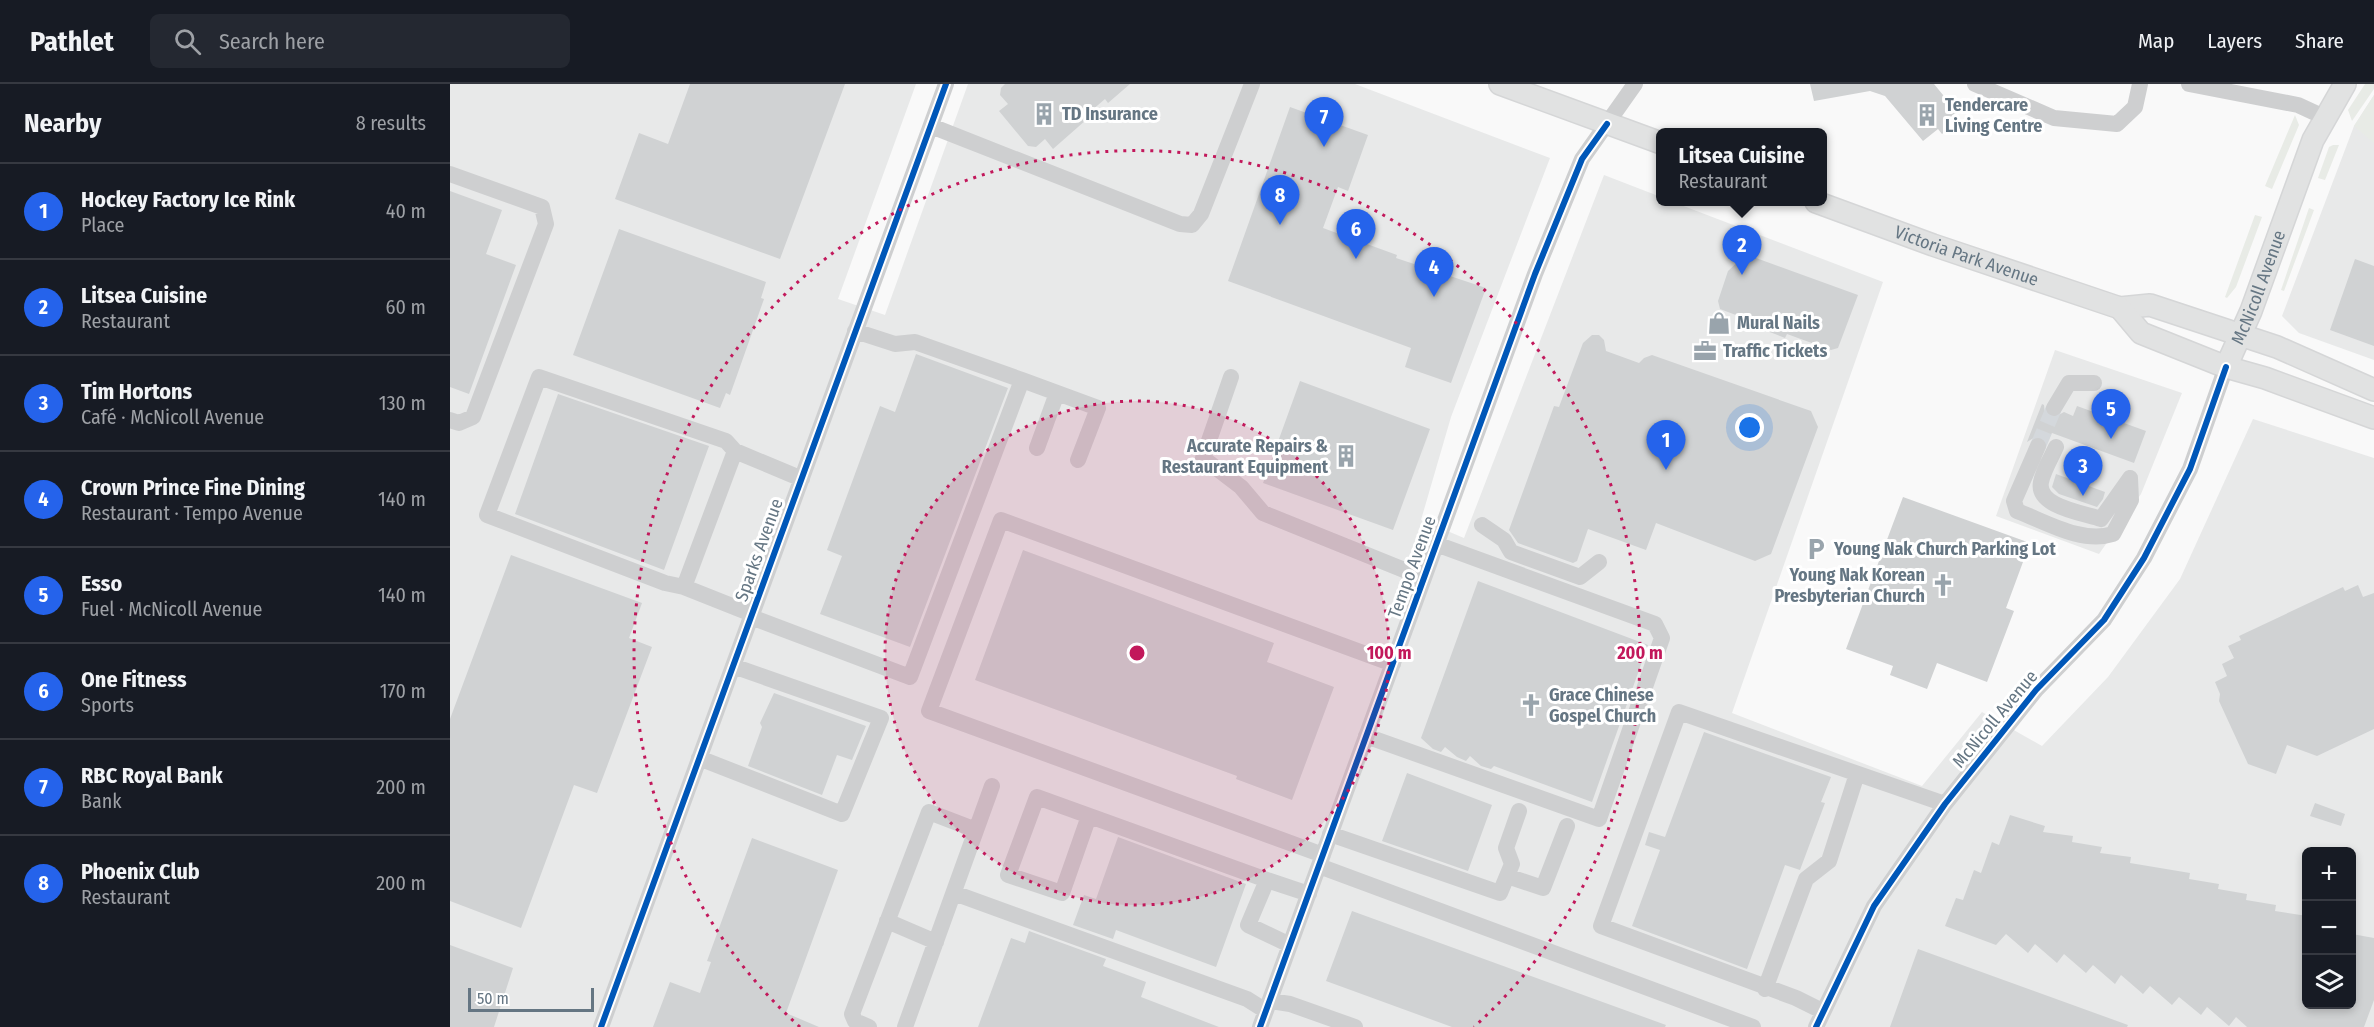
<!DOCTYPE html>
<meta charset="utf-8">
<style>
body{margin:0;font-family:"Fira Sans Condensed",sans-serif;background:#242831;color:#f1f3f6}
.controls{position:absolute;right:18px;bottom:18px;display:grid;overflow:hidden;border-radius:9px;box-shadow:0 3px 9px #0003}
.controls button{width:54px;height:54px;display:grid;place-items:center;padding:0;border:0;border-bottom:2px solid #363941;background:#171b24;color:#f1f3f6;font:30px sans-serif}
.scale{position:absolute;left:18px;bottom:15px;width:126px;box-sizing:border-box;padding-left:6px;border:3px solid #657683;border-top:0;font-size:16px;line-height:21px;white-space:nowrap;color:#657683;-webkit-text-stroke:4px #fff;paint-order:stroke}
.you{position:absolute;left:1300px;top:344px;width:21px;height:21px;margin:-15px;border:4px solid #fff;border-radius:50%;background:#1a73e8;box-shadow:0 0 0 9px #1a73e833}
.badge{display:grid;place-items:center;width:39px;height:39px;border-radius:50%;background:#2563eb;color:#fff;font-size:20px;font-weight:700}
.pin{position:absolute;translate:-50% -50px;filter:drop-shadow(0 2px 3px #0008)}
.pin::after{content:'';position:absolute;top:32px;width:21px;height:18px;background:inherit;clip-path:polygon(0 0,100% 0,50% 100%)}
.popup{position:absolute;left:1206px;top:44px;width:171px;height:78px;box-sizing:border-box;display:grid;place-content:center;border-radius:9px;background:#171b24;filter:drop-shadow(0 2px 4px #0005);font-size:20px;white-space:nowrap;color:#9ea1a6}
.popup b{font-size:22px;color:#f1f3f6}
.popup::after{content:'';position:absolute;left:50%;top:100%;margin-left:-12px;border:12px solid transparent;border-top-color:#171b24}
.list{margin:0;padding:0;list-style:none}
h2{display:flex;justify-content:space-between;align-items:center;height:78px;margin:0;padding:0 24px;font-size:26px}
h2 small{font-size:20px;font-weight:400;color:#9ea1a6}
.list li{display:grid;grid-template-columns:39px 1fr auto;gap:18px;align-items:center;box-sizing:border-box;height:96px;padding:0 24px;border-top:2px solid #363941}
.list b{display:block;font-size:22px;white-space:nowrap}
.list p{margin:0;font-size:20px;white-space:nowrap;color:#9ea1a6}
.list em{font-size:20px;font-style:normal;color:#9ea1a6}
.icon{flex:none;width:33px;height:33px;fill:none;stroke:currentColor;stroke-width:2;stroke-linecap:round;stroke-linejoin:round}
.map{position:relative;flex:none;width:1924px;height:943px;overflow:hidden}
header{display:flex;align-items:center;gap:36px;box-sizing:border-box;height:84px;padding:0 30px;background:#171b24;border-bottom:2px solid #363941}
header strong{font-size:28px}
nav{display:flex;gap:33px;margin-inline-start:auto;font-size:21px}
.search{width:420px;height:54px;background:#242831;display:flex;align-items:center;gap:15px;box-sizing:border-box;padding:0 21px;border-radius:9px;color:#9ea1a6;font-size:22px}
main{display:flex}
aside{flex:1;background:#171b24}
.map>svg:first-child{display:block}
.built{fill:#e8e9e9;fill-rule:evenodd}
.green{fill:#e8ebe6}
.building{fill:#d0d2d3}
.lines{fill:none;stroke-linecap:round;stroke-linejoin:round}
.minor-tunnel{stroke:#d4d8dc;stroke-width:16;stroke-dasharray:16 8;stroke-linecap:butt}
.major-casing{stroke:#d5d6d7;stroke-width:24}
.minor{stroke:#cecfd0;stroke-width:16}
.major{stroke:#e1e2e2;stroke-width:21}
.cycleway-casing{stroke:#fff;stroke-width:10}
.cycleway{stroke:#0057b8;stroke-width:6}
.ring{fill:none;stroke:#c2185b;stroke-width:3;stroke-dasharray:3 6}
.labels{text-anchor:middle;stroke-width:6;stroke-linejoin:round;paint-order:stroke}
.poi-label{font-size:18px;font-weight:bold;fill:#657683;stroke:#fff;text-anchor:start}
.street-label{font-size:18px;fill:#657683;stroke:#fff}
.centre{fill:#c2185b;stroke:#fff;stroke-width:3}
.ring-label{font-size:18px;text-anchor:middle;font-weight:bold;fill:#c2185b;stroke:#fff;stroke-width:6;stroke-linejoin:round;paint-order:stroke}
</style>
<header>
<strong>Pathlet</strong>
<div class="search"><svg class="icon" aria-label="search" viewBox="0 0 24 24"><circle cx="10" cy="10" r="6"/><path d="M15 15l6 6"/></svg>Search here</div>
<nav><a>Map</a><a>Layers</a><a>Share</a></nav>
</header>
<main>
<aside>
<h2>Nearby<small>8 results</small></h2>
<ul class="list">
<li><span class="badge">1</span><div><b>Hockey Factory Ice Rink</b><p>Place</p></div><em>40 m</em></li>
<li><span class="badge">2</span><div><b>Litsea Cuisine</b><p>Restaurant</p></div><em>60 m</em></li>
<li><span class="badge">3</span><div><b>Tim Hortons</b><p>Café · McNicoll Avenue</p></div><em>130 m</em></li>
<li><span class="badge">4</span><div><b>Crown Prince Fine Dining</b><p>Restaurant · Tempo Avenue</p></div><em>140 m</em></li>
<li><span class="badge">5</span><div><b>Esso</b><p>Fuel · McNicoll Avenue</p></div><em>140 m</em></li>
<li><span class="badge">6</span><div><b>One Fitness</b><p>Sports</p></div><em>170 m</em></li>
<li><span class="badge">7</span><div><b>RBC Royal Bank</b><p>Bank</p></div><em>200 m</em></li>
<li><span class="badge">8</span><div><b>Phoenix Club</b><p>Restaurant</p></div><em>200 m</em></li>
</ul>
</aside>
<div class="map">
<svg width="1924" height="943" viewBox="0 0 1924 943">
<rect width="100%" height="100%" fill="#f9f9f9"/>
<path class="built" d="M 0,0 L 466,0 L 388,215 L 435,231 L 518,0 L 905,0 L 1100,74 L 1001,333 L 971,436 L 1014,454 L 1154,91 L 1211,113 L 1211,118 L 1223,118 L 1433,198 L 1282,629 L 1472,702 L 1532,628 L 1592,662 L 1658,593 L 1730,495 L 1803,335 L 1924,374 L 1924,943 L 0,943 ZM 1856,768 L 1902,768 L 1902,920 L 1856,920 Z
M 1924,11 L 1924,276 L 1849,249 L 1832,232 L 1904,42 Z
M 1605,266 L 1732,309 L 1691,410 L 1649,470 L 1546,432 Z"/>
<path class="green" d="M 1915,0 L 1924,0 L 1924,5 L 1902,37 L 1898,26 Z
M 1924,11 L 1924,59 L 1904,42 Z
M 1845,31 L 1849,41 L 1822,105 L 1815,102 Z
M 1883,61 L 1889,61 L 1875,96 L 1868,94 L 1879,63 Z
M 1859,124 L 1864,126 L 1834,207 L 1831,206 Z
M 1805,131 L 1812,133 L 1786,203 L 1777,214 L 1775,213 Z"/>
<path class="building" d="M 240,0 L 395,0 L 330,175 L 165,115 L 189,49 L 218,60 Z
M 555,0 L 680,0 L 658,19 L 655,15 L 634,33 L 636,36 L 603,65 L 595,55 L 586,63 L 578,62 L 549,27 L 558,20 L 550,11 L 551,4 Z
M 1360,0 L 1484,0 L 1507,28 L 1500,34 L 1504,40 L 1492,50 L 1488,45 L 1473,57 L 1435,12 L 1420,7 L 1364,17 Z
M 840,23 L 918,51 L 898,107 L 888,103 L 873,144 L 947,171 L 946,174 L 1036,204 L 1001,299 L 955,283 L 961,264 L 778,197 Z
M 0,107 L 52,126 L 36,170 L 66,181 L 19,310 L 0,303 Z
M 169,145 L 316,198 L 311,214 L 314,215 L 280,311 L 276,309 L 270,324 L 123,271 Z
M 1292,174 L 1306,174 L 1408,211 L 1388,264 L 1381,266 L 1337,250 L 1335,254 L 1325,250 L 1314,246 L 1315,242 L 1270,225 L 1268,217 L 1278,187 Z
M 1905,175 L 1924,182 L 1924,262 L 1880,246 Z
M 1142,251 L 1149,251 L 1154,256 L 1156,267 L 1189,279 L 1194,274 L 1202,271 L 1361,327 L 1368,343 L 1321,470 L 1305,477 L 1206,439 L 1196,466 L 1138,445 L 1127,477 L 1123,479 L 1068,459 L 1059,446 L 1104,322 L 1109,323 L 1133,259 Z
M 466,270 L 558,304 L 460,563 L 370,530 L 392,472 L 377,466 L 430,322 L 445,328 Z
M 850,297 L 980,345 L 943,446 L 813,399 Z
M 108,310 L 259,362 L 214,486 L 65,430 Z
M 1592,320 L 1594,321 L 1595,330 L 1603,334 L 1614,328 L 1623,332 L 1627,322 L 1696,347 L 1684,379 L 1602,349 L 1597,358 L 1587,352 L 1577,358 Z
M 1606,390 L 1655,408 L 1653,415 L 1647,423 L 1609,410 L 1602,403 Z
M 1453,413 L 1580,459 L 1556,524 L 1564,527 L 1537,598 L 1487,579 L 1477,605 L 1440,591 L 1443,582 L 1396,565 Z
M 573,466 L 824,559 L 817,578 L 884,603 L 842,716 L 786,695 L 787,692 L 525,596 Z
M 61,471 L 192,519 L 179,554 L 202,563 L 147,709 L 124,701 L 71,844 L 0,817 L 0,635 Z
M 1028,497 L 1198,561 L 1142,718 L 1044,682 L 1041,685 L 1031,682 L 1020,672 L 1016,677 L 1007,673 L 995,663 L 991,668 L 983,665 L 971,654 Z
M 1908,501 L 1913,513 L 1924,509 L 1924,645 L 1867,672 L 1837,661 L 1826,690 L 1798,680 L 1769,617 L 1770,610 L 1765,598 L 1777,592 L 1772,580 L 1784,574 L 1778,562 L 1791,556 L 1789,552 L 1893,503 L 1895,507 Z
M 324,609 L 416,642 L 402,676 L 387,671 L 372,711 L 298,682 L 312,643 L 310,639 Z
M 1254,648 L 1381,693 L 1371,718 L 1375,719 L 1350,786 L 1335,781 L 1297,885 L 1182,842 L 1210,766 L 1195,761 L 1199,748 L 1215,753 Z
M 957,689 L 1042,721 L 1018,787 L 932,757 Z
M 1865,719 L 1895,730 L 1891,742 L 1860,732 Z
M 1560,731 L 1595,742 L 1593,748 L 1623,752 L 1622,758 L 1652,763 L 1650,769 L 1681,773 L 1680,779 L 1740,789 L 1739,795 L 1769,800 L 1768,805 L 1797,810 L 1796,816 L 1826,821 L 1825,827 L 1857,832 L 1857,921 L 1902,921 L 1902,850 L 1924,854 L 1924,916 L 1914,943 L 1797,943 L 1786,933 L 1779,942 L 1757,923 L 1751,931 L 1729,913 L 1722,921 L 1700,902 L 1693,910 L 1671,891 L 1665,900 L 1643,881 L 1636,889 L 1614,870 L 1607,879 L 1585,860 L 1578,869 L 1556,850 L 1546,861 L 1495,842 L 1506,814 L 1513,816 L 1524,786 L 1531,789 L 1542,758 L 1549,761 Z
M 668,753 L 796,800 L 766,883 L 666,846 L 663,855 L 623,841 L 634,811 L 646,815 Z
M 302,754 L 388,786 L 336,929 L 369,943 L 203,943 L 220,898 L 250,909 L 261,878 L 257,877 Z
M 902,827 L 1216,941 L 1215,943 L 1002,943 L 876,897 Z
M 579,847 L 656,875 L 653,882 L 696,898 L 691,913 L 769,943 L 528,943 L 561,854 L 575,859 Z
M 0,861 L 63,884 L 44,943 L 0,943 Z
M 1468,865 L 1678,941 L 1677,943 L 1440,943 Z"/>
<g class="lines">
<path class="minor-tunnel" d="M 1588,362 L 1604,324"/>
<g class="major-casing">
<g id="major">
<path d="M 1050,0 L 1211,59"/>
<path id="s1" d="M 1366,118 L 1483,161 L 1670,224 L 1700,221 L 1827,263 L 1924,306"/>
<path d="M 1670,224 L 1691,249 L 1776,283 L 1815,294 L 1924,334"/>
<path id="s2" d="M 1776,283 L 1801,227 L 1863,56 L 1895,0"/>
</g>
</g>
<path class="minor" d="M 1525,0 L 1604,34 L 1667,40 L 1685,23 L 1690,0
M 1739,0 L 1848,21 L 1874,33
M 481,42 L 730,140 L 742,141 L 751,130 L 802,0
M 0,90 L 92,123 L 96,140 L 23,333 L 9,339 L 0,336
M 781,293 L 753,374 L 791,403 L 813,429 L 974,494
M 572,296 L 648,324 L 628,376
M 1604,324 L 1619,299 L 1644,299
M 1588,362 L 1564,417 L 1567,427 C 1596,438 1632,460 1663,450 L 1681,416 L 1680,394
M 1606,363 C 1601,374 1593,387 1591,398 C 1586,423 1634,429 1651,435 L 1680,394
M 587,364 L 607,309
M 1032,441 L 1054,456 L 1061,468 L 1130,493 L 1149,478
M 234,503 L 215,499 L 37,431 L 89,293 L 276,357 L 285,367
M 302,530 L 234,503 L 285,367 L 352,395
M 301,533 L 460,593 L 572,296 L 465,258 L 445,260 L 405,247
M 916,652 L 1149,735 L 1212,554 L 1205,540 L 986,460
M 249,674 L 392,730 L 431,634 L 283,582
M 639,732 L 612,809 L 558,791 L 587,713 L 817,796
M 880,750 L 1050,809 L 1062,780 L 1056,764 L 1069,727
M 873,771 L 479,627 L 551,436 L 943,580
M 869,782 L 1303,943
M 1057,792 L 1093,804 L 1117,742
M 504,809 L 797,915 L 816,927
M 437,837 L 486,858
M 840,861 L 798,841 L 817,796 L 859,810
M 1315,905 L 1356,795 L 1379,777 L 1407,690
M 820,917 L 840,920 L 905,943
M 1372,927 L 1346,914 L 1151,842 L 1229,628 L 1495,720
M 151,943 L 496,0
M 419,943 L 405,937 L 402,930 L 479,728 L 526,746
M 455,943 L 542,702
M 810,943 L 1085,190 L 1132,75 L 1185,0
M 1366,943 L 1424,822 L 1495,720 L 1586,606 L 1654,536 L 1694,474 L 1740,385 L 1776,283"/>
<use href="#major" class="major"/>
<g class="cycleway-casing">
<path id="cycleway" d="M 151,943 L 496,0
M 810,943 L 1085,190 L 1132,75 L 1157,40
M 1366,943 L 1424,822 L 1495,720 L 1586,606 L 1654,536 L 1694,474 L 1740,385 L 1776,283"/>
</g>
<use href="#cycleway" class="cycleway"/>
</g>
<circle cx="687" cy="569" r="252" fill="#c2185b" fill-opacity=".12"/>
<g class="ring">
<circle cx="687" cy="569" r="252"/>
<path d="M350 943A503 503 0 1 1 1024 943"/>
</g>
<defs>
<g id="building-bare" transform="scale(1.8)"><path d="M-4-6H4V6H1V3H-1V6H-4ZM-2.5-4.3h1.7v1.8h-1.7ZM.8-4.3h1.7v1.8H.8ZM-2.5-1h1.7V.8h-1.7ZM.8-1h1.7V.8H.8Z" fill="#99a4ac" stroke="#fff" stroke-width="2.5" paint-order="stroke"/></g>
<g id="shop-bare" transform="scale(1.8)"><path d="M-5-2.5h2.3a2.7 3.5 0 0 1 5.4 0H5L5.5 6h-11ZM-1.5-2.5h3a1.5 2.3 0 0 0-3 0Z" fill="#99a4ac" stroke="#fff" stroke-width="2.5" paint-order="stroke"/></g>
<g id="office-bare" transform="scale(1.8)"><path d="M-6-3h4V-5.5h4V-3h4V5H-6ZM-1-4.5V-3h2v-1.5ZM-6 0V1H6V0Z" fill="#99a4ac" stroke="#fff" stroke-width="2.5" paint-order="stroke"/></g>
<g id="parking-bare" transform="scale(1.8)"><path d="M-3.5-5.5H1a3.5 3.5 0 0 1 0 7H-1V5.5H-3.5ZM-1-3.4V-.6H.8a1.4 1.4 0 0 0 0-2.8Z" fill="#99a4ac" stroke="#fff" stroke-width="2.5" paint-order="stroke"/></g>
<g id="church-bare" transform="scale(1.8)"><path d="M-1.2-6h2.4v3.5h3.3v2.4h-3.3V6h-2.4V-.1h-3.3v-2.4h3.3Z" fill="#99a4ac" stroke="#fff" stroke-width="2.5" paint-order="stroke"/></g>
</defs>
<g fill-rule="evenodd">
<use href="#building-bare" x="594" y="30"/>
<use href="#building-bare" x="1477" y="31"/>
<use href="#shop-bare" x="1269" y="239"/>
<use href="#office-bare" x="1255" y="267"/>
<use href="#building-bare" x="896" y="372"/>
<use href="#parking-bare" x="1366" y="465"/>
<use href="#church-bare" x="1493" y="501"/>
<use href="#church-bare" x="1081" y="621"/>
</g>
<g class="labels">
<g class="poi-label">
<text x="1495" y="27">Tendercare<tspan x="1495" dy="21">Living Centre</tspan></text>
<text x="612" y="36">TD Insurance</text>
<text x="1287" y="245">Mural Nails</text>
<text x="1273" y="273">Traffic Tickets</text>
<text x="878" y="368" text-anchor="end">Accurate Repairs &amp;<tspan x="878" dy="21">Restaurant Equipment</tspan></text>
<text x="1384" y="471">Young Nak Church Parking Lot</text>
<text x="1475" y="497" text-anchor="end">Young Nak Korean<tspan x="1475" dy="21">Presbyterian Church</tspan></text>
<text x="1099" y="617">Grace Chinese<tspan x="1099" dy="21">Gospel Church</tspan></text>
</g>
<g class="street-label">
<text dy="6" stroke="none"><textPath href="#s1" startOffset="160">Victoria Park Avenue</textPath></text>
<text dy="6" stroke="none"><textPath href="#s2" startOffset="86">McNicoll Avenue</textPath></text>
<text transform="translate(309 466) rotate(-70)" y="6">Sparks Avenue</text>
<text transform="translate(962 483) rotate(-70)" y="6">Tempo Avenue</text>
<text transform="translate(1545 635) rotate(-50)" y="6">McNicoll Avenue</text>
</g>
</g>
<circle cx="687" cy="569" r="9" class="centre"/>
<g class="ring-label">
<text x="939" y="575">100 m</text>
<text x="1190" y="575">200 m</text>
</g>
</svg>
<div class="controls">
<button>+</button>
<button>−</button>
<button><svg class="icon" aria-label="layers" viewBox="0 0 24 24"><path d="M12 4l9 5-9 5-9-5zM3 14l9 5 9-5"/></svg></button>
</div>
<div class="scale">50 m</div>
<div class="you"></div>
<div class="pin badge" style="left:1216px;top:386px">1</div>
<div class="pin badge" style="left:1292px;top:191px">2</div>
<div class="popup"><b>Litsea Cuisine</b>Restaurant</div>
<div class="pin badge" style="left:1633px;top:412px">3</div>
<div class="pin badge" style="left:984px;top:213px">4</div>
<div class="pin badge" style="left:1661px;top:355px">5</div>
<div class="pin badge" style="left:906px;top:175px">6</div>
<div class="pin badge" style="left:874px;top:63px">7</div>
<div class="pin badge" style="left:830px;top:141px">8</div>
</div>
</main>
